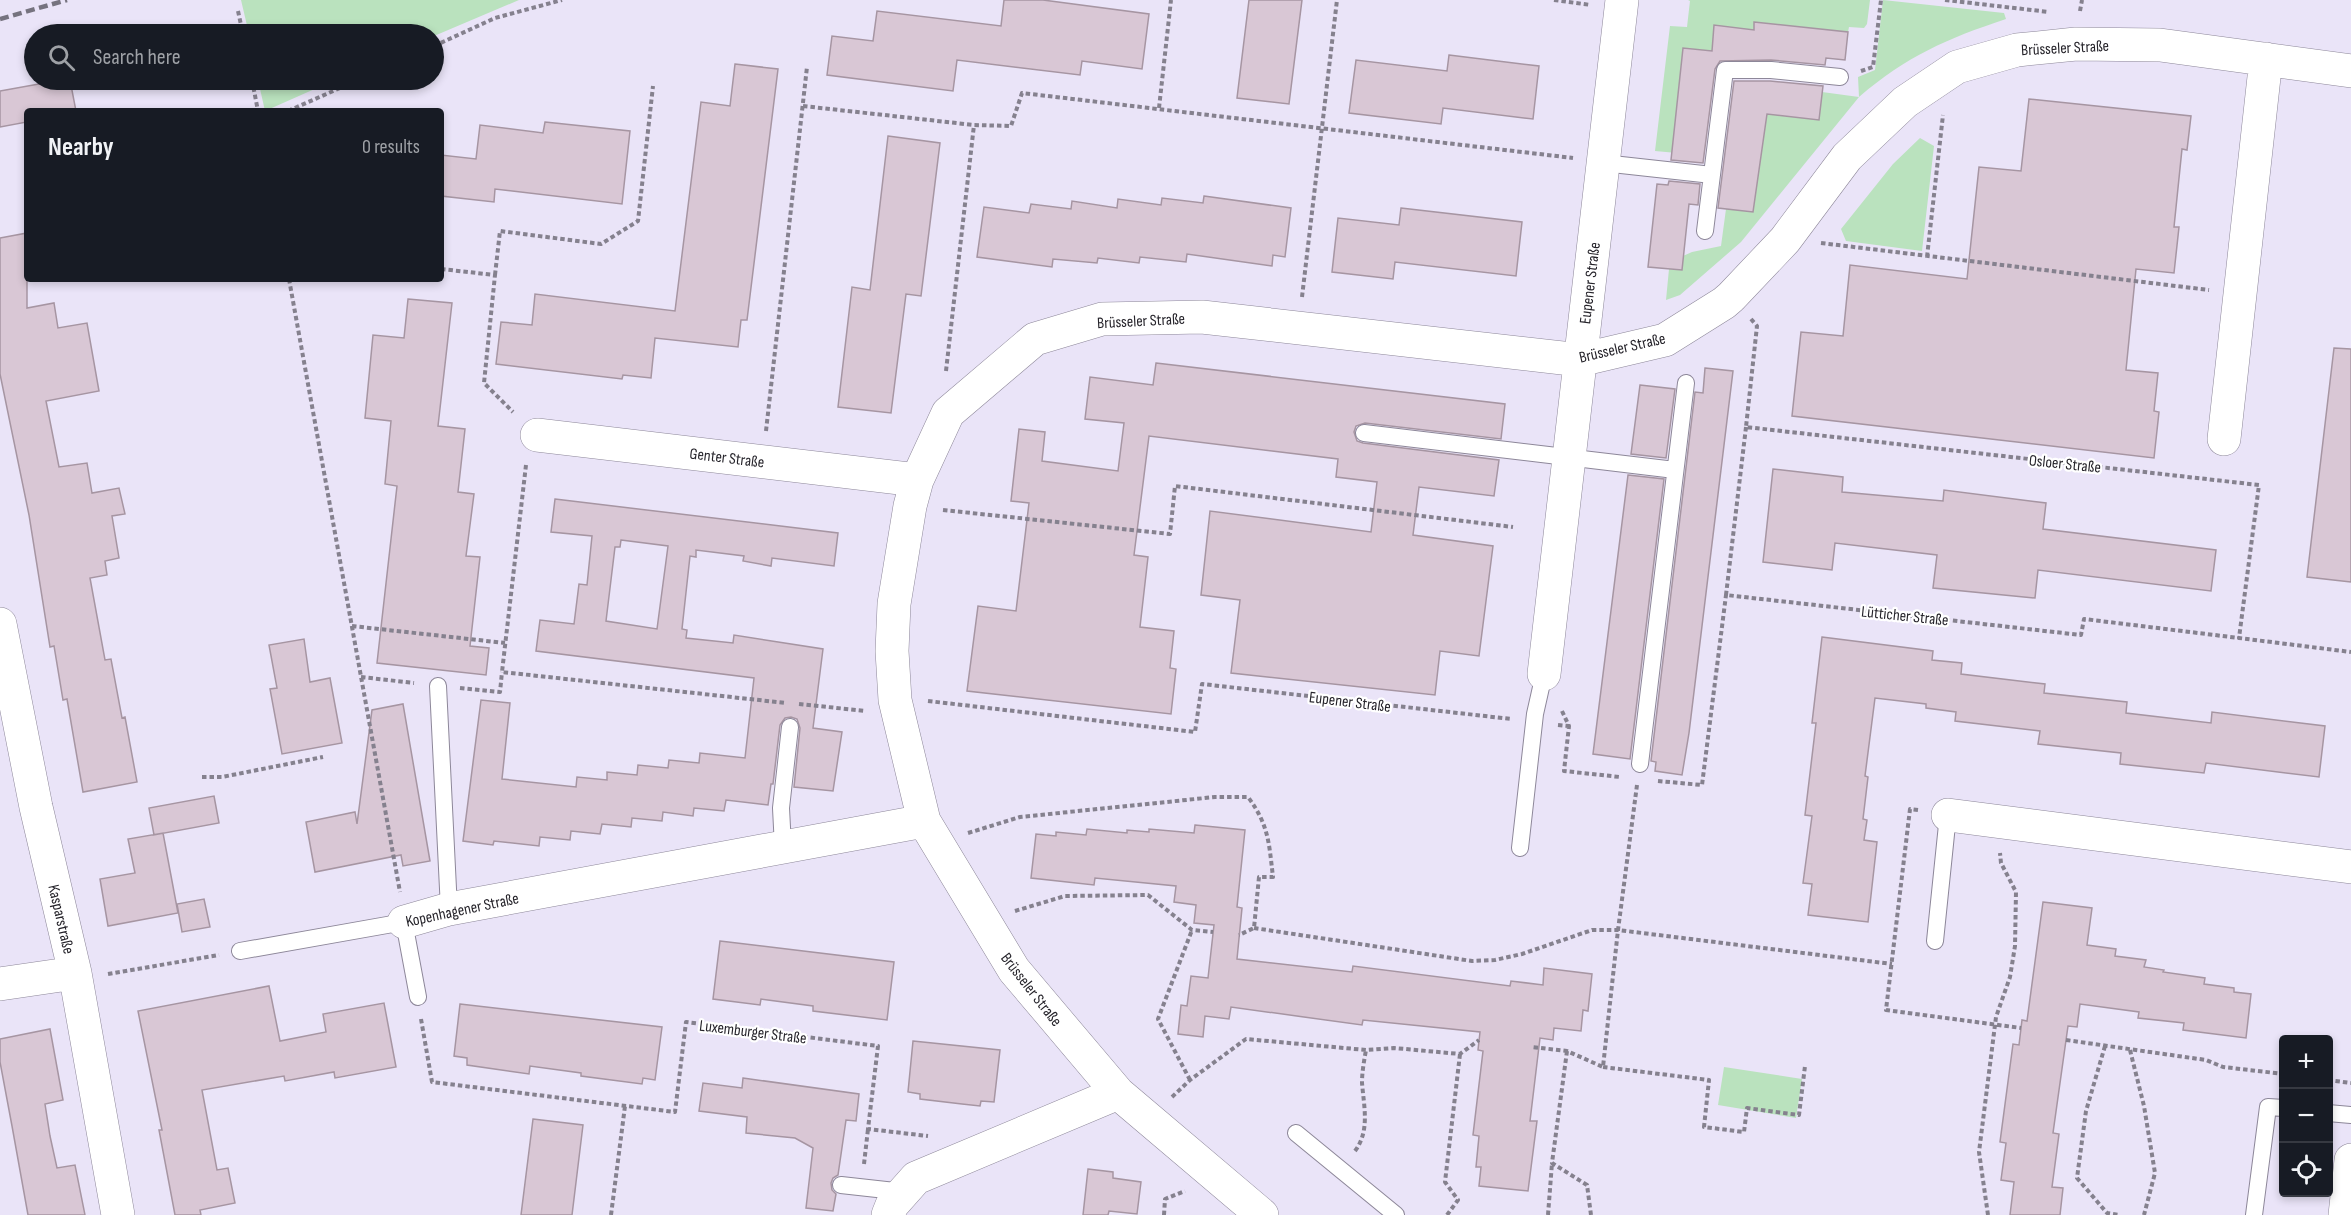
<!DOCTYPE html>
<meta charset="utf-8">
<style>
body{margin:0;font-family:"Sofia Sans Condensed",sans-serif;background:#242831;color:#f1f3f6}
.controls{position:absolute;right:18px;bottom:18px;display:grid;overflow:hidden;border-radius:6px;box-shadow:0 3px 9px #0003}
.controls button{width:54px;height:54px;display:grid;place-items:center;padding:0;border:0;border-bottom:2px solid #363941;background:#171b24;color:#f1f3f6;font:30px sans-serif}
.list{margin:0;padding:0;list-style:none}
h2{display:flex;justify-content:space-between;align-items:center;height:78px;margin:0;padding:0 24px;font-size:26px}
h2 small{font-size:20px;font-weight:400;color:#9ea1a6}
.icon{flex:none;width:33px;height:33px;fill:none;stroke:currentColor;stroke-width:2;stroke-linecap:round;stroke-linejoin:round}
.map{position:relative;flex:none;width:2351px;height:1215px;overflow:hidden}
.search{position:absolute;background:#171b24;box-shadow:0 3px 9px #0003;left:24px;top:24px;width:420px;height:66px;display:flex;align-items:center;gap:15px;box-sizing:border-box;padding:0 21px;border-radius:33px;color:#9ea1a6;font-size:22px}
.panel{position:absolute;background:#171b24;box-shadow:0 3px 9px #0003;left:24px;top:108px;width:420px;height:174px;border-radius:6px}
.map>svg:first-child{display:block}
.green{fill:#bae2be}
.building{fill:#d9c7d5;stroke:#a695a2;stroke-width:1.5;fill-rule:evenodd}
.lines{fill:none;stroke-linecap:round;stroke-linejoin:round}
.service-casing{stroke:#8d8799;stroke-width:18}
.minor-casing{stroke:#8d8799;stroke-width:34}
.path{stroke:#85818e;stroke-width:4;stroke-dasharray:4.5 3;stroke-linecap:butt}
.service{stroke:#fff;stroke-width:16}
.minor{stroke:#fff;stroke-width:33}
.rail{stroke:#76737f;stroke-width:4.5;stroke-dasharray:9 4.5;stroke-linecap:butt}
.labels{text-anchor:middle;stroke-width:4.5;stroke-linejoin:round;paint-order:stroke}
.street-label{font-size:16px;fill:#25232a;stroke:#fff}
</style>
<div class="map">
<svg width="2351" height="1215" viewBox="0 0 2351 1215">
<rect width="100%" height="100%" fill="#eae4f8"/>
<path class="green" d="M 241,0 L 519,0 L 434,36 L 249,34 Z
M 1688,0 L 1870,0 L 1867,24 L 1864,28 L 1849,27 L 1848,32 L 1755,22 L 1754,30 L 1714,26 L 1712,51 L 1683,48 L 1673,142 L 1688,154 L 1655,151 L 1670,26 L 1687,27 L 1690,1 Z
M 1883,0 L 2004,13 L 2006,19 C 1946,39 1907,56 1859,97 L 1741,242 L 1680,295 L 1666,300 L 1669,269 L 1681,270 L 1683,256 L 1692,252 L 1721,246 L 1726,209 L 1753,211 L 1765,114 L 1822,92 L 1859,97 L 1858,77 L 1875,70 Z
M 258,80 L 335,80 L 265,111 Z
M 1920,138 L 1934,146 L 1922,251 L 1846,241 L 1841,229 L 1893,164 Z
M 1724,1067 L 1802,1079 L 1796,1118 L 1718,1105 Z"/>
<path class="building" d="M 1004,0 L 1043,0 L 1149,14 L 1142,69 L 1082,61 L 1080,75 L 957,60 L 953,91 L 827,75 L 832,36 L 873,41 L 877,11 L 1001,26 Z
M 1249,0 L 1302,0 L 1289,104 L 1237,98 Z
M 1754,22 L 1848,32 L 1845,60 L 1826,58 L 1825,65 L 1771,60 L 1720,61 L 1715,69 L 1703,163 L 1671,160 L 1683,48 L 1712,51 L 1714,25 L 1754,30 Z
M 1449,55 L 1539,66 L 1533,119 L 1443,108 L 1441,124 L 1349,113 L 1356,60 L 1447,71 Z
M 735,64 L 778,69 L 747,320 L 741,320 L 738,347 L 655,338 L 651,378 L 623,375 L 622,379 L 496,364 L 501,322 L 532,325 L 535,294 L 675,311 L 701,102 L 730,106 Z
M 61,80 L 70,80 L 76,111 L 27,111 L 27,122 L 0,127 L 0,91 Z
M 1734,81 L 1770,81 L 1823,86 L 1819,120 L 1767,114 L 1753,212 L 1718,208 Z
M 2029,99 L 2191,116 L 2187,150 L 2182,149 L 2174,227 L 2179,227 L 2174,273 L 2136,269 L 2126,370 L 2158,373 L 2154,411 L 2159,412 L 2154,458 L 1792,416 L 1801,332 L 1843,336 L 1850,265 L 1967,279 L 1979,167 L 2021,171 Z
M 545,122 L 630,131 L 622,204 L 495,189 L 494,202 L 441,196 L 441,155 L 476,159 L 480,125 L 543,133 Z
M 888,136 L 940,143 L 921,296 L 906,294 L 891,413 L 838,407 L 852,287 L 870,290 Z
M 1669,181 L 1700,184 L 1698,205 L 1689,204 L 1682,270 L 1648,267 L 1657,184 L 1668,185 Z
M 1204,196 L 1291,208 L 1285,257 L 1273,255 L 1272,266 L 1187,254 L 1186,262 L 1140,257 L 1139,263 L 1098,258 L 1097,263 L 1053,259 L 1052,267 L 977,257 L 984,207 L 1029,213 L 1031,204 L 1071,209 L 1072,201 L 1117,208 L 1118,199 L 1161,205 L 1162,198 L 1203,203 Z
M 1401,208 L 1522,222 L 1516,276 L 1395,262 L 1393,279 L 1332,272 L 1338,218 L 1399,225 Z
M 27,233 L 27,308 L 54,303 L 58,328 L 87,323 L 99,391 L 46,401 L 59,467 L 87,463 L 92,493 L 119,488 L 125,514 L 112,516 L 119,558 L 105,561 L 107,575 L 90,578 L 105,660 L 111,659 L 122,718 L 125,717 L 137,782 L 83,792 L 67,699 L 63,700 L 54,646 L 50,647 L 29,515 L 0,374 L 0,238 Z
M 408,299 L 452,303 L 438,426 L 465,429 L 458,492 L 474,494 L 466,556 L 480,557 L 470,646 L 489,648 L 486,675 L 377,663 L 397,486 L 385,484 L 391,421 L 365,418 L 373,335 L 404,338 Z
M 2334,348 L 2351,349 L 2351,582 L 2307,577 Z
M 1156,363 L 1505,404 L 1501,439 L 1365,423 L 1356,426 L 1354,432 L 1357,441 L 1363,443 L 1499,460 L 1494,496 L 1419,487 L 1413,535 L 1493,546 L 1479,656 L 1440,651 L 1435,695 L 1231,673 L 1240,600 L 1201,595 L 1210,511 L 1371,532 L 1377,482 L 1336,477 L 1338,459 L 1149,436 L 1134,555 L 1148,557 L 1140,627 L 1174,631 L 1170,668 L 1176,669 L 1171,714 L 967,691 L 978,606 L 1016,611 L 1029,503 L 1011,501 L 1019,429 L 1045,432 L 1042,461 L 1118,471 L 1124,423 L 1085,419 L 1090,377 L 1153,385 Z
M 1705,368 L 1733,371 L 1689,733 L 1682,775 L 1655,771 L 1656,762 L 1651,761 L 1695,392 L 1703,393 Z
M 1640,385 L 1675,389 L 1666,458 L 1631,454 Z
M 1773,469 L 1843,477 L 1842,492 L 1943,501 L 1944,490 L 2046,503 L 2043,529 L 2216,550 L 2211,591 L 2038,570 L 2035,598 L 1933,588 L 1937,555 L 1835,543 L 1832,570 L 1763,562 Z
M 1628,475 L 1664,479 L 1630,759 L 1593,754 Z
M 555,499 L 838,533 L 834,566 L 772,558 L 771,566 L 743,561 L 744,556 L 696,550 L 696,557 L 690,556 L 682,629 L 687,630 L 686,638 L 733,643 L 734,635 L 823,649 L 813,728 L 842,732 L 833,791 L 794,787 L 800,728 L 797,719 L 791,717 L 785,718 L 780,725 L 773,784 L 771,784 L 768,805 L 726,800 L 724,811 L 694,808 L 693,816 L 663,812 L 662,821 L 632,818 L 631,827 L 602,824 L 600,834 L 571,831 L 570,840 L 540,837 L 539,846 L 494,841 L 493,845 L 463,841 L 481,700 L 510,703 L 502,779 L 576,787 L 577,777 L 607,780 L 607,772 L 637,775 L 638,765 L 668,768 L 669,760 L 699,763 L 700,753 L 745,758 L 754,678 L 536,651 L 540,620 L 574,624 L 579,584 L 587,585 L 592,536 L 551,532 ZM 621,540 L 668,546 L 657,629 L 606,621 L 615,547 L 620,547 Z
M 1822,637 L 1933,651 L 1932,660 L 1962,663 L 1961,674 L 2045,684 L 2044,693 L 2127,702 L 2126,713 L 2211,723 L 2212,712 L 2325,726 L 2319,777 L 2206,763 L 2204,773 L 2120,764 L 2121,753 L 2038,744 L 2040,731 L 1955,721 L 1956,712 L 1926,708 L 1926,704 L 1875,698 L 1865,776 L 1868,777 L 1863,819 L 1867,820 L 1864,840 L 1877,842 L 1868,922 L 1808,915 L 1812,884 L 1803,883 L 1812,816 L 1805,815 L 1816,723 L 1812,723 Z
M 304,639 L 310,682 L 330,678 L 342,743 L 282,754 L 270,689 L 277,688 L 269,645 Z
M 403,704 L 430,861 L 403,866 L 401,855 L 315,872 L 306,822 L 355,812 L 357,824 L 372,710 Z
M 214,796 L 219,823 L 154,835 L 149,808 Z
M 1195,825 L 1245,830 L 1237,907 L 1242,908 L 1237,959 L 1352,972 L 1353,966 L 1510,986 L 1511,981 L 1543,985 L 1544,968 L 1592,974 L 1588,1011 L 1583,1010 L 1581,1031 L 1554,1028 L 1553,1040 L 1540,1038 L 1530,1121 L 1537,1121 L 1528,1191 L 1479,1186 L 1481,1167 L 1476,1167 L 1479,1136 L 1473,1135 L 1483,1051 L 1478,1050 L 1480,1032 L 1363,1020 L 1362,1025 L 1231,1007 L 1229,1019 L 1205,1016 L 1203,1037 L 1178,1034 L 1181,1005 L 1187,1006 L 1191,976 L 1208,978 L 1214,925 L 1194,923 L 1196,905 L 1174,902 L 1176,886 L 1095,878 L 1094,885 L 1031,878 L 1036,834 L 1056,836 L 1056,832 L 1086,835 L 1087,829 L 1127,833 L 1127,830 L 1149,832 L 1149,829 L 1194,833 Z
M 163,833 L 178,913 L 108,926 L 100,879 L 135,873 L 128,839 Z
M 204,899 L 210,927 L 182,932 L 177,904 Z
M 2043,902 L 2092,908 L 2087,945 L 2116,949 L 2115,956 L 2146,960 L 2144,967 L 2164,970 L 2163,972 L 2205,978 L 2204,984 L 2234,988 L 2234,992 L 2251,994 L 2246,1038 L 2183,1030 L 2184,1023 L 2138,1018 L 2139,1012 L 2080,1004 L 2077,1027 L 2068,1026 L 2053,1133 L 2059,1134 L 2052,1187 L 2063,1188 L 2060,1215 L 2010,1215 L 2014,1182 L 2001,1180 L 2006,1143 L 2000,1142 L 2013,1044 L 2019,1045 L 2022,1020 L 2027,1021 Z
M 720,941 L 894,962 L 887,1020 L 813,1011 L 813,1006 L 761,999 L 760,1005 L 713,999 Z
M 269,986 L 280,1041 L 326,1032 L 323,1014 L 384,1003 L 396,1067 L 335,1078 L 334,1072 L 285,1081 L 284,1076 L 202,1090 L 217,1170 L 228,1168 L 235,1203 L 200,1210 L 201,1215 L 175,1215 L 159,1130 L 162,1130 L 138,1011 Z
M 460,1004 L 662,1027 L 655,1080 L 643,1078 L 642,1084 L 581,1076 L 581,1073 L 530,1066 L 529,1074 L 467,1065 L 467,1058 L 454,1056 Z
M 50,1029 L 63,1100 L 45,1104 L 50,1136 L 57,1168 L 75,1165 L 85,1215 L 28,1215 L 12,1126 L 0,1062 L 0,1039 Z
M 913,1041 L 1000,1050 L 994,1102 L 981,1101 L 980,1106 L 962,1104 L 920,1099 L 920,1094 L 908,1092 Z
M 743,1078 L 859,1094 L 856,1121 L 846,1120 L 838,1175 L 833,1178 L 831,1183 L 832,1190 L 836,1194 L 833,1211 L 806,1208 L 813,1148 L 795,1138 L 746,1133 L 747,1117 L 699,1111 L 703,1083 L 742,1088 Z
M 533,1119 L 583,1125 L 572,1215 L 521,1215 Z
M 1088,1169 L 1113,1172 L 1113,1178 L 1141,1182 L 1137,1214 L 1109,1211 L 1108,1215 L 1083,1215 Z"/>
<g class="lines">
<g class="service-casing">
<path id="service" d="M 1603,163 L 1712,175
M 1705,231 L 1725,70 L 1771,70 L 1840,77
M 1364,433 L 1675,470
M 438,686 L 449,909
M 1640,764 L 1686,383
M 783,847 L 781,808 L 790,727
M 1520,848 L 1535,714 L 1544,674
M 1935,941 L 1948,815
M 240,951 L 404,922 L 418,997
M 2328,1113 L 2351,1115
M 1296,1133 L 1396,1215
M 841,1185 L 904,1192
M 2254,1215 L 2268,1107 L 2284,1108"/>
</g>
<g class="minor-casing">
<path id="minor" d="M 537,435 L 917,480
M 2224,439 L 2266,59
M 0,624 L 36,807 L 75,973 L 118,1215
M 1544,674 L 1622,0
M 1948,815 L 2351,867
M 404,922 L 449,909 L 924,821
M 0,984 L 75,973
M 888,1215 L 892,1205 L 916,1178 L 1118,1093
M 1262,1215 L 1118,1093 L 1014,970 L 924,821 L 895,700 L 892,651 L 894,604 L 910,506 L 917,480 L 948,413 L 1035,339 L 1102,319 L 1202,317 L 1580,360 L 1665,340 L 1724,303 L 1731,297 L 1785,240 L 1847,157 L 1905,102 L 1957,67 L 2017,50 L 2076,44 L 2160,45 L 2351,71
M 2345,1215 L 2351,1160"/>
</g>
<path class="path" d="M 1554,0 L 1591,5
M 1945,0 L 2049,12
M 238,11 L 243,34
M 2080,11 L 2082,0
M 434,46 L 495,18 L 562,0
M 1861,71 L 1873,67 L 1881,0
M 252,80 L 258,111
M 803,106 L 974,125 L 1011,126 L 1022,93 L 1573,158
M 1159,108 L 1171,0
M 288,111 L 358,80
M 1821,243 L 2209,290
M 1927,257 L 1943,115
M 441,269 L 495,275 L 484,383 L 513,412
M 495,275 L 500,231 L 601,244 L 638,221 L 653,86
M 289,279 L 400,892
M 1302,297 L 1337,0
M 1751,319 L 1757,326 L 1746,427 L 2259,485 L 2239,638 L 2351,652
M 946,371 L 974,125
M 1746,427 L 1726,595 L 2081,635 L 2084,619 L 2239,638
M 766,431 L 807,67
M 526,465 L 502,672 L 786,703
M 943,510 L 1170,534 L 1175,486 L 1513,527
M 352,626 L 505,643
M 361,677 L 414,683
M 460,688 L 500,692 L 502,672
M 928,701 L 1195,732 L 1202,684 L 1511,719
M 799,704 L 866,711
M 1562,711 L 1569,726 L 1564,771 L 1620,777
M 1558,725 L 1569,726
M 202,777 L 222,777 L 323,757
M 1658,781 L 1702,785 L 1726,595
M 1637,785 L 1618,930 L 1892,964
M 1918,810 L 1910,809 L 1886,1010 L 2021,1028
M 968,833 L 1020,817 L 1215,797 L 1248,797 C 1269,825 1269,844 1273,877 L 1259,877 L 1254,928 L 1239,935
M 1015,911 L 1065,896 L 1148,895 L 1192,930 L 1213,932
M 1254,928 L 1472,961 L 1495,960 L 1522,954 L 1592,930 L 1618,930 L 1603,1067 L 1567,1051 L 1532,1047
M 108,974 L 219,955
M 421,1019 L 432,1082 L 675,1112 L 686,1022 L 878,1046 L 868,1129 L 928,1136
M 2066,1040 L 2206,1060 L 2223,1067 L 2284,1074
M 2105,1046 L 2086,1111 L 2077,1178 L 2107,1213 L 2119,1215
M 2130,1050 L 2144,1106 L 2155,1173 L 2144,1215
M 1567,1051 L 1552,1163 L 1587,1185 L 1591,1215
M 1603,1067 L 1709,1080 L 1704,1127 L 1744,1132 L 1747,1108 L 1799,1115 L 1805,1066
M 1190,1080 L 1158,1019 L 1192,930
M 2328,1080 L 2351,1083
M 1172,1097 L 1190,1080 L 1246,1039 L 1366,1050 L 1394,1048 L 1460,1054 L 1479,1040
M 1355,1151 C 1370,1131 1364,1107 1362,1083 C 1362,1072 1364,1061 1366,1050
M 864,1164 L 868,1129
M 611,1215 L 625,1106
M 1164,1215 L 1165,1199 L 1185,1191
M 1447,1215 L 1458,1200 L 1445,1182 L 1460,1054
M 1548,1215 L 1552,1163
M 1988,1215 L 1979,1152 L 1996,1017 L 2010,977 L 2015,946 L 2016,892 L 2001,863 L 2000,853"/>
<use href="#service" class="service"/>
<use href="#minor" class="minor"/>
<path class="rail" d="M 0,19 L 67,0"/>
</g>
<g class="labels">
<g class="street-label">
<text transform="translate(2065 47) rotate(-3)" y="6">Brüsseler Straße</text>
<text transform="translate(1589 283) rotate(-83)" y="6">Eupener Straße</text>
<text transform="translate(1141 320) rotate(-3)" y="6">Brüsseler Straße</text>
<text transform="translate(1622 347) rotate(-13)" y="6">Brüsseler Straße</text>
<text transform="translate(727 457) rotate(7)" y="6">Genter Straße</text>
<text transform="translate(2065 463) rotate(6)" y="6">Osloer Straße</text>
<text transform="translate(1905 615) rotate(6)" y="6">Lütticher Straße</text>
<text transform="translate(1350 701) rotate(7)" y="6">Eupener Straße</text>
<text transform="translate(462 909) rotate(-12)" y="6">Kopenhagener Straße</text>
<text transform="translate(62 919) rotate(77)" y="6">Kasparstraße</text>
<text transform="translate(1032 989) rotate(52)" y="6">Brüsseler Straße</text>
<text transform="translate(753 1031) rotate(7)" y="6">Luxemburger Straße</text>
</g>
</g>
</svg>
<div class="controls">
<button>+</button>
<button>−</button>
<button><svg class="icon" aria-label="locate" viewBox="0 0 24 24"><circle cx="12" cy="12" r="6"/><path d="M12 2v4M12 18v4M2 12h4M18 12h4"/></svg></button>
</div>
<div class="search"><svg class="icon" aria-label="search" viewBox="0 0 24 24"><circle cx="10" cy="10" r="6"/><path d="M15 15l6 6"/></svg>Search here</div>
<section class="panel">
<h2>Nearby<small>0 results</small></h2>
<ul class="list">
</ul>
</section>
</div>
